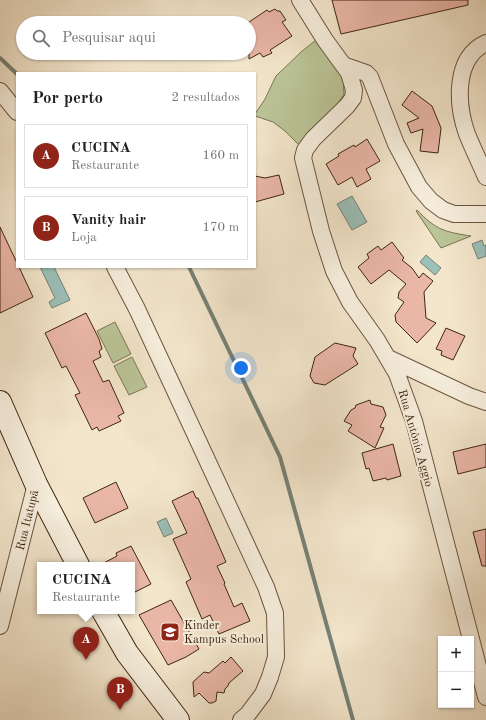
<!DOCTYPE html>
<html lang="pt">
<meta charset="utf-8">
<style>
body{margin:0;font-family:"Old Standard TT",serif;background:#f6f6f6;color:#202124}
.controls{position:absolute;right:12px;bottom:12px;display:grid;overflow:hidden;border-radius:0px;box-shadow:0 1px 3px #0004}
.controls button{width:36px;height:36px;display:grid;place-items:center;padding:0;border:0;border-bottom:1px solid #e0e0e0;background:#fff;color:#202124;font:20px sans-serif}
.you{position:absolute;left:241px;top:368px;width:14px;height:14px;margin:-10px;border:3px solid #fff;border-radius:50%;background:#1a73e8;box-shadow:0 0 0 6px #1a73e833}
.badge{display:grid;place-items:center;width:26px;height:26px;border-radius:50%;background:#8f2418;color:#fff;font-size:13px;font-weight:700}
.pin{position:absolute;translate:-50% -33px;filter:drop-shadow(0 1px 2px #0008)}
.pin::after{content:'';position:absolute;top:21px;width:14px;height:12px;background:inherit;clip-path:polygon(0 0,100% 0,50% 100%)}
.popup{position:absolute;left:37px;top:562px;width:98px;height:52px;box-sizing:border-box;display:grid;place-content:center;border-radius:0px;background:#fff;filter:drop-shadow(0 1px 3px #0005);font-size:13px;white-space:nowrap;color:#757577}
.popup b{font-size:15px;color:#202124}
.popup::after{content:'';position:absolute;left:50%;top:100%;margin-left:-8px;border:8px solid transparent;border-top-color:#fff}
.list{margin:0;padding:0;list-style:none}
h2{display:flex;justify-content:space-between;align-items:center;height:52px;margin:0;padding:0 16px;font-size:17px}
h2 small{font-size:13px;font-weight:400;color:#757577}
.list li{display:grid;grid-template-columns:26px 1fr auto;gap:12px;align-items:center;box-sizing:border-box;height:64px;margin:0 8px 8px;padding:0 8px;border:1px solid #e0e0e0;border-radius:0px}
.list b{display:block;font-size:15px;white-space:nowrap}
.list p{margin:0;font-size:13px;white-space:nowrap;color:#757577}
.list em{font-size:13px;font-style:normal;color:#757577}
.icon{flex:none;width:22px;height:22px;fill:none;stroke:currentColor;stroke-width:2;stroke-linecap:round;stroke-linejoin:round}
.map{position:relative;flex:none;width:486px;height:720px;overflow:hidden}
.search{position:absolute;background:#fff;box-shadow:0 1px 3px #0004;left:16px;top:16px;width:240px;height:44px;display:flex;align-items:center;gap:10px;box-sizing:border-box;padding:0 14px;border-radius:22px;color:#757577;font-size:15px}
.panel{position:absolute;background:#fff;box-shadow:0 1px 3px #0004;left:16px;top:72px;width:240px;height:196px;border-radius:0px}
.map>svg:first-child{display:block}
.green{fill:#bbc598;stroke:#7c7554}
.water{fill:#9bbfb9;stroke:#768175}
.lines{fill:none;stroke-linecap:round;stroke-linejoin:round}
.stream{stroke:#768175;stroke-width:4}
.building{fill:#eab7a7;stroke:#3e2510}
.street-casing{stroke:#6b553f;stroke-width:18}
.secondary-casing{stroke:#3e2510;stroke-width:24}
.street{stroke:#f7efde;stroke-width:16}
.secondary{stroke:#f7efde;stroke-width:22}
.labels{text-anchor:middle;stroke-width:4;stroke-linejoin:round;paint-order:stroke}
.street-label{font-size:12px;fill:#3e2510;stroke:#f7efde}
.poi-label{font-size:12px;fill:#3e2510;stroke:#f7efde;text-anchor:start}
</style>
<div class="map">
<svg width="486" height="720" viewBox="0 0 486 720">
<rect width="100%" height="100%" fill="#f3e6cc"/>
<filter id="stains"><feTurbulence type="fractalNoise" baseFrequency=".005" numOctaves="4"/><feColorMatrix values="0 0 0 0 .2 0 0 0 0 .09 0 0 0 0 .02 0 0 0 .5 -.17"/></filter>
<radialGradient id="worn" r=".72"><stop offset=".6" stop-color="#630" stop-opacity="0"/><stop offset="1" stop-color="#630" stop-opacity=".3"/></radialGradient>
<path class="green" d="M 316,40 L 343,78 L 344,94 L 332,113 L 300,146 L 285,131 L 273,122 L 255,116 L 255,114 L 265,99 L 276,76 L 301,52 Z
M 417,210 C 436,230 445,232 471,236 L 441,248 L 416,211 Z
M 115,322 L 131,354 L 113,363 L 97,331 Z
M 132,357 L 147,387 L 129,395 L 114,366 Z"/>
<path class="water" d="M 352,196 L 367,222 L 352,230 L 337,204 Z
M 482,240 L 484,246 L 486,245 L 486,256 L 478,259 L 472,244 Z
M 426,255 L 441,268 L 435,275 L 420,262 Z
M 40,267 L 54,267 L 70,300 L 52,308 L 49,302 L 55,298 Z
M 166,518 L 173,533 L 164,537 L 157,522 Z"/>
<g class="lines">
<path class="stream" d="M 0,58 L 17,74
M 189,267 L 280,457 L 353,720"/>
</g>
<path class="building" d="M 332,0 L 468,0 L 468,5 L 341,34 Z
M 275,9 L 277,11 L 280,11 L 286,20 L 282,22 L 292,36 L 270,50 L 272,53 L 263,57 L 260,53 L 249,59 L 249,22 L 267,10 L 269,12 Z
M 412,91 L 432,106 L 441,128 L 438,153 L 420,151 L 423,129 L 411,133 L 407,123 L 419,118 L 402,105 Z
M 367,139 L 380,161 L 366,169 L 371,179 L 357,187 L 352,177 L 338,185 L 326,164 L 339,156 L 338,154 L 354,145 L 355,147 Z
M 279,175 L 284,194 L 255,202 L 255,176 L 265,178 Z
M 0,227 L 17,263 L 17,267 L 19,267 L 33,297 L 0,313 Z
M 392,242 L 404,258 L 402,260 L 412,268 L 419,278 L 423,273 L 433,281 L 424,292 L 426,318 L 436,323 L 417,343 L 396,322 L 395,315 L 404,302 L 398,298 L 399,292 L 406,284 L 389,270 L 371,284 L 358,267 L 369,258 L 367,254 L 378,246 L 381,250 Z
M 86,313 L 99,339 L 102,349 L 99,351 L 101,357 L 93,361 L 103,382 L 109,380 L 124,413 L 118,416 L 121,421 L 99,431 L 97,427 L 92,430 L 75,395 L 80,393 L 66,366 L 62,368 L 45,333 Z
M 446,328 L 465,336 L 453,360 L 441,355 L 442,351 L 436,349 Z
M 335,343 L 356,348 L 353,356 L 358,364 L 325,385 L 314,383 L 310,376 L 315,357 Z
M 370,400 L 371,404 L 383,407 L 386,415 L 380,427 L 384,428 L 375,448 L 348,431 L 352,425 L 344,421 L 351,410 L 355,408 L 356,405 Z
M 393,444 L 401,476 L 387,480 L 386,478 L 373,481 L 369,468 L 366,469 L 362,453 Z
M 486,444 L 486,467 L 458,474 L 453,452 Z
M 116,482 L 128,508 L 95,523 L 83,498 Z
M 193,491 L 196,498 L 198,498 L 226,562 L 217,566 L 225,583 L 224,584 L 234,607 L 242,603 L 250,621 L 219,634 L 210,615 L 202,619 L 186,582 L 191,579 L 173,539 L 187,533 L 172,501 Z
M 486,529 L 486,566 L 482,566 L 473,532 Z
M 131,546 L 151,584 L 135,592 L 132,585 L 132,565 L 100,565 L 117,556 L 116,553 Z
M 171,600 L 199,649 L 186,657 L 168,665 L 139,615 Z
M 231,657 L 243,671 L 229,683 L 228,686 L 225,689 L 224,693 L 217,692 L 216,701 L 212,703 L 209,703 L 199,693 L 194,697 L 193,682 L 204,672 L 209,673 L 223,661 L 225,663 Z"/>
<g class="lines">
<g class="street-casing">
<path id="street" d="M 300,0 L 325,40 L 349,73 L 354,90 L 353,98 L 347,106 L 313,139 L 305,150 L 303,158 L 321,231 L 334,271 L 350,302 L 377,340 L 397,374 L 414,421 L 471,639
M 486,43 C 453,58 457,106 467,134 C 473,149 480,163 486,177
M 343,65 L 366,73 L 370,77 L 396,144 L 419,187 L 431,201 L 443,210 L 454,214 L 486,214
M 0,91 L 17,112
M 115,267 L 137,309 L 266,587 L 275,613 L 276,657 L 270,677 L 263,694 L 248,714 L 241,720
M 388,358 L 469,396 L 486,402
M 0,626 L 36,484
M 471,639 L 486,697"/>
</g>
<g class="secondary-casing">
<path id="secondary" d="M 0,402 L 36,484 L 78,565
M 103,611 L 127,653 L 178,720"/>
</g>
<use href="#street" class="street"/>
<use href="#secondary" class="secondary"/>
</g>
<defs>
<g id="school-square" transform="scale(1)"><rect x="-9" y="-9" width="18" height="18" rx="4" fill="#8f2418" stroke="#f7efde"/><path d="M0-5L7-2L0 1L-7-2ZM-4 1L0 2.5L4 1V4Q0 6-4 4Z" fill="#fff"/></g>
</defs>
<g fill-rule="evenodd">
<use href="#school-square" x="170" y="632"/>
</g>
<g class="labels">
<g class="street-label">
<text transform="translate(416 438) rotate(74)" y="4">Rua Antônio Aggio</text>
<text transform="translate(27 520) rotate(-76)" y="4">Rua Itatupã</text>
</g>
<g class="poi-label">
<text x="184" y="629">Kinder<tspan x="184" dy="14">Kampus School</tspan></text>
</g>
</g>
<rect width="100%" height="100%" filter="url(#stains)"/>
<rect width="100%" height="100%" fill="url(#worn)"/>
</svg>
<div class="controls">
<button>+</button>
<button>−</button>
</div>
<div class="you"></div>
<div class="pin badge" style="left:86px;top:660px">A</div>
<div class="popup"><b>CUCINA</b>Restaurante</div>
<div class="pin badge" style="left:120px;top:710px">B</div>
<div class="search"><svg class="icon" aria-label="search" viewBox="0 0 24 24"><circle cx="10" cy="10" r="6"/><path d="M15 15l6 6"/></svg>Pesquisar aqui</div>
<section class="panel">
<h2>Por perto<small>2 resultados</small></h2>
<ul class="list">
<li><span class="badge">A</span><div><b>CUCINA</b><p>Restaurante</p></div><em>160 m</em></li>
<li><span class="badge">B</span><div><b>Vanity hair</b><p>Loja</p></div><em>170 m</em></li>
</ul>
</section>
</div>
